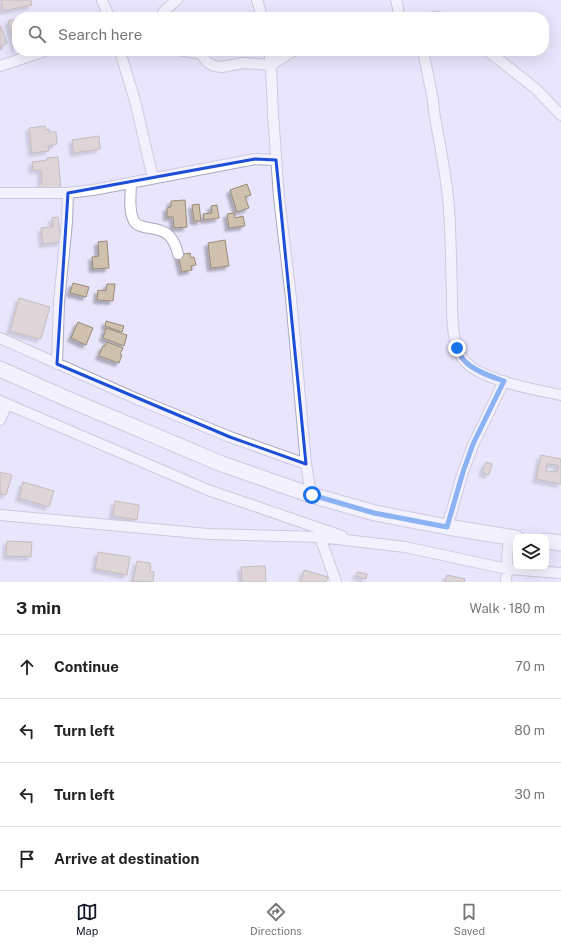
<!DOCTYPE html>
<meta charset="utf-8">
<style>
body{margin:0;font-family:"Public Sans",sans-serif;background:#f2f2f2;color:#222}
.controls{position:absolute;right:12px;bottom:12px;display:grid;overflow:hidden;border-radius:8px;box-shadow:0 4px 16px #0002}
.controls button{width:36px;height:36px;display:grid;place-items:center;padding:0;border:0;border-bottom:1px solid #e0e0e0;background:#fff;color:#222;font:20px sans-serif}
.stop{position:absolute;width:12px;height:12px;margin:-9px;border:3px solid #1a73e8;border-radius:50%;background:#fff}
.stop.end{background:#1a73e8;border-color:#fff;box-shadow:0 1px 4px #0008}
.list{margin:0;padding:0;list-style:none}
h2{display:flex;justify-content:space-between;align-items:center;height:52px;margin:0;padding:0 16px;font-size:17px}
h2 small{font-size:13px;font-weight:400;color:#767676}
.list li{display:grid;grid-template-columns:26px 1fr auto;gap:12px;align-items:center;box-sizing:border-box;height:64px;padding:0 16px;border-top:1px solid #e0e0e0}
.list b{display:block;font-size:15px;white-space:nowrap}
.list em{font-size:13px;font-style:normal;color:#767676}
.icon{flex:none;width:22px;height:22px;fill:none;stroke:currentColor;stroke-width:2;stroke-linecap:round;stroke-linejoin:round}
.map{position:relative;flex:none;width:561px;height:582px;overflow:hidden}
.search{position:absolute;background:#fff;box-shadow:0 4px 16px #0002;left:12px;right:12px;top:12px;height:44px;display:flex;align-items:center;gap:10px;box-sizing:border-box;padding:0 14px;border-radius:16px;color:#767676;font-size:15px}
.sheet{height:308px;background:#fff}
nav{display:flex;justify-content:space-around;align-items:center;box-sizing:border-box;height:56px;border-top:1px solid #e0e0e0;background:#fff;font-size:11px;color:#767676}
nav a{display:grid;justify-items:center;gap:2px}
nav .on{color:#111827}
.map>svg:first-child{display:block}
.building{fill:#cfc1ad;stroke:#988b78;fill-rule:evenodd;filter:url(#shadow)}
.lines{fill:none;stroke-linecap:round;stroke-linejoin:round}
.street-casing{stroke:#aca8be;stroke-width:12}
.secondary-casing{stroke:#aca8be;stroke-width:17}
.street{stroke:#fff;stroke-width:10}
.secondary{stroke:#fff;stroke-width:15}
.route{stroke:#1a73e8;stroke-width:5}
.marked{fill:none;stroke:#1d4ed8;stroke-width:3;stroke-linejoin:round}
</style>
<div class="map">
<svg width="561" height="582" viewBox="0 0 561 582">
<defs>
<filter id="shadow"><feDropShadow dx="-3.5" dy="3.5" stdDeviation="1" flood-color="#0004"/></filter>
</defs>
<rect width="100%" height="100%" fill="#e9e5fc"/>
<path class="building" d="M 1,0 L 31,0 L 32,5 L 3,11 Z
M 17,19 L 17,50 L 16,50 L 8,21 Z
M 0,26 L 1,26 L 7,43 L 1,46 L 2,49 L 0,50 Z
M 45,126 L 46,130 L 49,129 L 49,132 L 56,132 L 57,144 L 48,146 L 49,151 L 32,153 L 29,128 Z
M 99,136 L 100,149 L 74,153 L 72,140 Z
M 58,157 L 61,189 L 39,192 L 39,184 L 42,184 L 41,170 L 33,170 L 32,162 L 47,160 L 47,158 Z
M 247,184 L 251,195 L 245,197 L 249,208 L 237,212 L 230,190 Z
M 185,200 L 187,227 L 174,228 L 173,217 L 167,217 L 167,208 L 171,207 L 171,201 Z
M 199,204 L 201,221 L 194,221 L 192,205 Z
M 217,205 L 219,218 L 204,220 L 203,214 L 212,213 L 211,206 Z
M 234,213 L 235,218 L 243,216 L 245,226 L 229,228 L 227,214 Z
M 58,217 L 61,242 L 43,244 L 41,228 L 53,227 L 52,218 Z
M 225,240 L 229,266 L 211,268 L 208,243 Z
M 107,241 L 109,268 L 93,269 L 92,257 L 99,256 L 98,242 Z
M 190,253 L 191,258 L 194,257 L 196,265 L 191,266 L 192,270 L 182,272 L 178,255 Z
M 73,283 L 89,287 L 86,297 L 70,293 Z
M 107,284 L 115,284 L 113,301 L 97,300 L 98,290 L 106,291 Z
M 19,298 L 50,307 L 41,339 L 10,331 Z
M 106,321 L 124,326 L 122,332 L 105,326 Z
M 78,322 L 93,328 L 86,345 L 71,338 Z
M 106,328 L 127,335 L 124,346 L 103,338 Z
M 107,342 L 123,348 L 120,354 L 122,355 L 119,363 L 99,356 L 103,346 L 105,346 Z
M 541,455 L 561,459 L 561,484 L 536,479 ZM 547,464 L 558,465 L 557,472 L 546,471 Z
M 486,462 L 492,464 L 489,475 L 482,472 Z
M 0,472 L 12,475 L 6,495 L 0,493 Z
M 23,482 L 54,491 L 49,507 L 19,498 Z
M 115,501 L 139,505 L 137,520 L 113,516 Z
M 7,541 L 32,542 L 31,557 L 6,556 Z
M 98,552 L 130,557 L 127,575 L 95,569 Z
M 137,561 L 150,563 L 150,566 L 151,566 L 150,571 L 154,572 L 153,582 L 133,581 Z
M 265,566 L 266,582 L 242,582 L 241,567 Z
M 304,570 L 328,577 L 326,582 L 301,582 Z
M 357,572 L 367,574 L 366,579 L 356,576 Z
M 447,575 L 465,579 L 464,582 L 445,582 Z"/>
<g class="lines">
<g class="street-casing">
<path id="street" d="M 102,0 L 109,17
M 257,0 L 262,17
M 396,0 L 398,7 L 398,17
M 161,17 L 164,11 L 177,0
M 434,17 L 439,17
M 120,51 L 135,101 L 153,178
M 183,51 L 198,53 L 201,54 L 207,62 L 214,66 L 222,67 L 243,63 L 271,65 L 293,51
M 269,51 L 271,65 L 273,114 L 279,197 L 291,298 L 306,464 L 311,495
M 423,51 C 426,66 429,81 432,95 C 434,102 433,110 435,117 C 440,147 447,178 449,209 C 451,238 451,266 452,294 C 452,313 451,343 463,359 C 478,380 536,390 561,395
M 488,51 L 536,89 L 561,115
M 0,66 L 45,51
M 131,183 C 131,194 128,211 134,221 C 143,235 170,218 178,254
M 0,193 L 68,193 L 93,190 L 255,159 L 276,160
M 0,338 L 137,399 L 230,437 L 306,464
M 57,364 L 59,302 L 67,222 L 68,193
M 0,401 L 208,490 L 342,536
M 0,420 L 7,404
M 0,515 L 208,534 L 320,537 L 405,547 L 507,569 L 561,573
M 447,527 L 463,472 L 473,445 L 504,381
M 320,537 L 336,582
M 506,582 L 508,547 L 511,537"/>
</g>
<g class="secondary-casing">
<path id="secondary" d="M 0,369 L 63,397 L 222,464 L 311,495 L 375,513 L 447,527 L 516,538
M 546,541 L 561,543"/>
</g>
<use href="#street" class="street"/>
<use href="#secondary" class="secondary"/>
</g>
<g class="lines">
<path class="route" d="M 312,495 L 374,513 L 447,527 L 463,472 L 473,444 L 504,381 C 492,377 471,370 463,359 C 460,356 459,352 457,348"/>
</g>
<path d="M0 0H561V582H0ZM 255,159 L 276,160 L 306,464 L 230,437 L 57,364 L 68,193 Z" fill="#e9e5fc" fill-opacity=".55" fill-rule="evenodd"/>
<path class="marked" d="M 255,159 L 276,160 L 306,464 L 230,437 L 57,364 L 68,193 Z"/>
</svg>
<div class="controls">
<button><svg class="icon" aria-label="layers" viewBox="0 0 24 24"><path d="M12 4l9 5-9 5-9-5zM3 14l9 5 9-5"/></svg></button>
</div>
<div class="stop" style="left:312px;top:495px"></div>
<div class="stop end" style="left:457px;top:348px"></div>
<div class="search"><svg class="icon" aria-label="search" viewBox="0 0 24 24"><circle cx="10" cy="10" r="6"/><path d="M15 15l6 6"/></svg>Search here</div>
</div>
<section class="sheet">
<h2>3 min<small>Walk · 180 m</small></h2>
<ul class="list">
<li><svg class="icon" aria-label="ahead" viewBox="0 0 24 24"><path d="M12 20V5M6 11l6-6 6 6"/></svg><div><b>Continue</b></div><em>70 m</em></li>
<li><svg class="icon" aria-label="left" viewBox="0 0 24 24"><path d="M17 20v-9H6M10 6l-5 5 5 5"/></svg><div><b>Turn left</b></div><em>80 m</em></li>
<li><svg class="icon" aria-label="left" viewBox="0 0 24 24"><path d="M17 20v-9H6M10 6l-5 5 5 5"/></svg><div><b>Turn left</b></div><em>30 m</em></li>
<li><svg class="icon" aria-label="arrive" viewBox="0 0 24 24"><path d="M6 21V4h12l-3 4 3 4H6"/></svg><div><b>Arrive at destination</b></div></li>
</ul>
</section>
<nav>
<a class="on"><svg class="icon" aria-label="map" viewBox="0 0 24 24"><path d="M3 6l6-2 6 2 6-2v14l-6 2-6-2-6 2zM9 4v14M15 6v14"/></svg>Map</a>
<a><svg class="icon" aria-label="directions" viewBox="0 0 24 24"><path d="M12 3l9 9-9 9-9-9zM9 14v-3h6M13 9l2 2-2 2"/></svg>Directions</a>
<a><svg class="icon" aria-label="saved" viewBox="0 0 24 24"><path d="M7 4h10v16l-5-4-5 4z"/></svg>Saved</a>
</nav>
